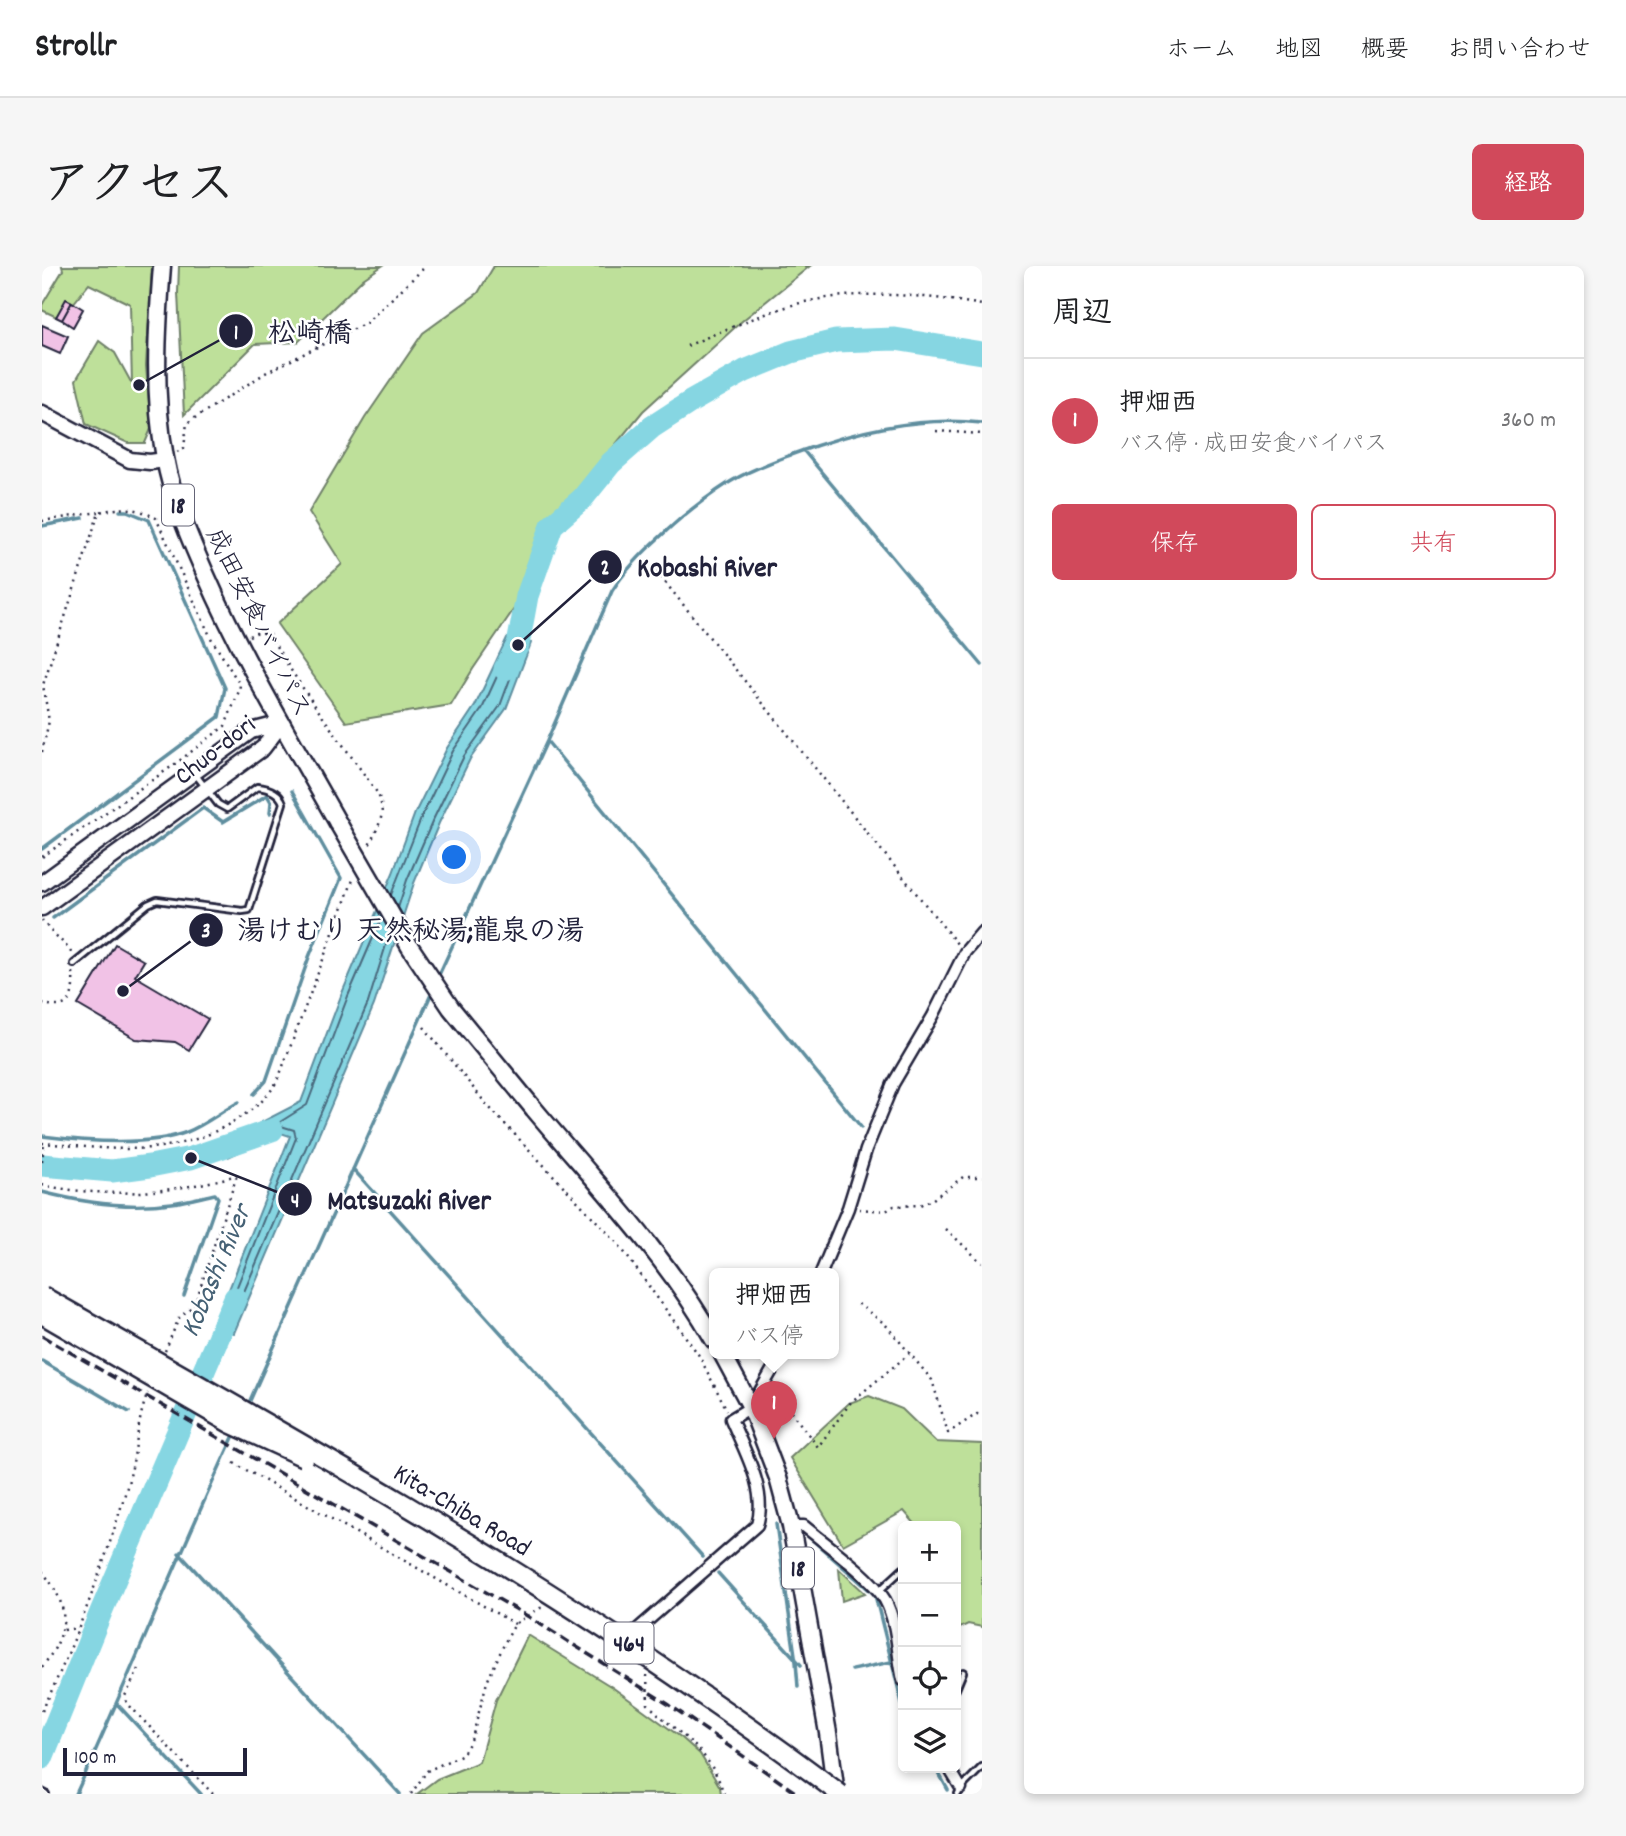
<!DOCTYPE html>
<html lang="ja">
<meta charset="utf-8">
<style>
body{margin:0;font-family:Dekko,"Klee One",sans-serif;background:#f6f6f6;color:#202124}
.controls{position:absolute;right:21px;bottom:21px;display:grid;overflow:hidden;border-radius:10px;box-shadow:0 4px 10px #0003}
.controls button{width:63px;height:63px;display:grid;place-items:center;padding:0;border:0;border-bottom:2px solid #e0e0e0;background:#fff;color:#202124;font:35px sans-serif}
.scale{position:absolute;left:21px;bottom:18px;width:184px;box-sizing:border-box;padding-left:7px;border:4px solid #22223b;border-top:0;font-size:19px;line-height:24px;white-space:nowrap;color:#22223b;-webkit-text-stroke:5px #fff;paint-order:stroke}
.you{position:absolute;left:413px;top:592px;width:24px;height:24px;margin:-18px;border:5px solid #fff;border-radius:50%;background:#1a73e8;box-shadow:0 0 0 10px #1a73e833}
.badge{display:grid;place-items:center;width:46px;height:46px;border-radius:50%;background:#d1495b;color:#fff;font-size:23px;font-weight:700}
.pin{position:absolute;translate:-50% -58px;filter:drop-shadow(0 2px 4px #0008)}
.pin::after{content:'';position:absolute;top:37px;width:24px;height:21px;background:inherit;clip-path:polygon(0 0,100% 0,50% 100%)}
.popup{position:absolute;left:667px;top:1002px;width:130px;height:91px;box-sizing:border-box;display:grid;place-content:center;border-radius:10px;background:#fff;filter:drop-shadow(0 2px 5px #0005);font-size:23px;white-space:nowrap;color:#757577}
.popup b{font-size:26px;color:#202124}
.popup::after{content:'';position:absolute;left:50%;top:100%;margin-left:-14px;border:14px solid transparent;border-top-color:#fff}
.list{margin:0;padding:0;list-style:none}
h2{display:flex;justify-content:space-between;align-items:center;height:91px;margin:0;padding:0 28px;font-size:30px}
h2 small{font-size:23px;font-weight:400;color:#757577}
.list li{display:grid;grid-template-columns:46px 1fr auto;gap:21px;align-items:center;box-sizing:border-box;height:126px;padding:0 28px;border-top:2px solid #e0e0e0}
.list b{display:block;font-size:26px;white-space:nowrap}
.list p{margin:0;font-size:23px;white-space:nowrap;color:#757577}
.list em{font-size:23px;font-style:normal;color:#757577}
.actions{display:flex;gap:14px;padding:21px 28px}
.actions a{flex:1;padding:16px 0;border:2px solid #d1495b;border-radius:10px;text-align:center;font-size:24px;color:#d1495b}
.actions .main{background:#d1495b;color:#fff}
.icon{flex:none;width:38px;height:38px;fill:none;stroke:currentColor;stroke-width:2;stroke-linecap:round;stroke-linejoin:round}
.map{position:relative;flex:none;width:940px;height:1528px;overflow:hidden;border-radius:10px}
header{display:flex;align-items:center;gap:42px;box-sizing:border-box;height:98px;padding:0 35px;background:#fff;border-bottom:2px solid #e0e0e0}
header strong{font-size:33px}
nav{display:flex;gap:38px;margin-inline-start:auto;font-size:24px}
.intro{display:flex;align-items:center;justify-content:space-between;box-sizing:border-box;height:168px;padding:0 42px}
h1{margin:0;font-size:49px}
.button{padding:18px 32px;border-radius:10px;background:#d1495b;color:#fff;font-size:24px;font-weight:700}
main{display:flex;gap:42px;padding:0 42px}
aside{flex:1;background:#fff;border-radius:10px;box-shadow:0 4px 10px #0003}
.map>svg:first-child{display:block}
.green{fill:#bee09a;stroke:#70816a;stroke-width:2}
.water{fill:#86d6e2;stroke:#5e8e9f;stroke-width:2}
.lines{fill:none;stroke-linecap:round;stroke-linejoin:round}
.shore{stroke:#4a6a7e;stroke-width:2}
.stream{stroke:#5e8e9f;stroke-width:3.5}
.river{stroke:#86d6e2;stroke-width:23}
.building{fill:#f1c2e6;stroke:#22223b;stroke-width:2}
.lane-casing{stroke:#22223b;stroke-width:10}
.street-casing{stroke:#22223b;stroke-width:15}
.secondary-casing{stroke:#22223b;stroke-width:19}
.primary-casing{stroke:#22223b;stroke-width:21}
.path{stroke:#22223b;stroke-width:2.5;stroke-dasharray:2 5;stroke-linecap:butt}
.lane{stroke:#fff;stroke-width:4.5}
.street{stroke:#fff;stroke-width:10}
.secondary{stroke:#fff;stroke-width:14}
.primary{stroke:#fff;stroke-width:16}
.rail{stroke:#22223b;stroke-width:3.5;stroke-dasharray:10 5;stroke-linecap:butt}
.primary-bridge-casing{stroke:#22223b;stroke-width:21;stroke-linecap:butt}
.highway-bridge-casing{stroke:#22223b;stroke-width:23;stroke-linecap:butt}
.primary-bridge{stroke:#fff;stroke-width:16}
.highway-bridge{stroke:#fff;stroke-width:18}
.labels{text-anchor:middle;stroke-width:5;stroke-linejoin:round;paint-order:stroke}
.shield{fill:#fff;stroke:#646476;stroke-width:2}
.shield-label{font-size:24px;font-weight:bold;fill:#22223b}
.street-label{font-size:26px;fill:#22223b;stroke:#fff}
.water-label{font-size:28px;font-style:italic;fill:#456175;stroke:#fff}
.leader{fill:none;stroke:#22223b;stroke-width:2.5}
.callout-dot{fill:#22223b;stroke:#fff;stroke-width:2.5}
.mark-label{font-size:21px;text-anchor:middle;font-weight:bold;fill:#fff}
.callout-label{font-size:28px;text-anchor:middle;font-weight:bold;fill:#22223b;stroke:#fff;stroke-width:5;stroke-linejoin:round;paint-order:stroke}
</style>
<header>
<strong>Strollr</strong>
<nav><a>ホーム</a><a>地図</a><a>概要</a><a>お問い合わせ</a></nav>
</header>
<div class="intro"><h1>アクセス</h1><a class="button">経路</a></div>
<main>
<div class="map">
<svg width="940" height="1528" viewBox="0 0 940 1528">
<rect width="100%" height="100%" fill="#fff"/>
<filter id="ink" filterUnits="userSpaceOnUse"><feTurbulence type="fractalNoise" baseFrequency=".0143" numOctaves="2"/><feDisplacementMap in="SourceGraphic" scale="14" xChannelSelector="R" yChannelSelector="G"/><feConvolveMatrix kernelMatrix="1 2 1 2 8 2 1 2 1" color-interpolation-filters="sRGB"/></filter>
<g filter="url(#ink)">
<path class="green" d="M 20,0 L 110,0 L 104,100 L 109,163 L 103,177 L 86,177 L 44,158 L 34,114 L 57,75 L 73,87 L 90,118 L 88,38 L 47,18 L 19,53 L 0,44 L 0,39 L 21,4 Z
M 137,0 L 340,0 L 321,13 L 256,76 L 213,78 L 142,149 L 136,27 Z
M 452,0 L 768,0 L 700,55 L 601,145 L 519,245 L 476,337 L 431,403 L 409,439 L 304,456 L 235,358 L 300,298 L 267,246 L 323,152 L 381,67 L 436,27 Z
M 827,1130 L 860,1143 L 894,1176 L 940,1178 L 940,1361 L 926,1358 L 914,1364 L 914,1260 L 875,1260 L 862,1245 L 801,1279 L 748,1192 L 807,1137 Z
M 797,1303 L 823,1327 L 800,1335 Z
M 486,1369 L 570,1421 L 640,1472 L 658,1488 L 678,1521 L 679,1528 L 375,1528 L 395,1513 L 437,1496 L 454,1434 Z"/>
<path class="water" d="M 465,372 L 489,377 L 464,443 L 428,493 L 397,557 L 372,617 L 332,739 L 192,1067 L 174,1056 L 248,870 L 239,867 L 186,891 L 212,860 L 259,836 L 300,727 L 351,607 L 373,547 L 405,482 L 433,440 Z"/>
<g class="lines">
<path class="shore" d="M 349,629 L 380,550 L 411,485 L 440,443 L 468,382 L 477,382 L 478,386 L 458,440 L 422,490 L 391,554 L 365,614 L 356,642
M 340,651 L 306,730 L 265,839 L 238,856 L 239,860 L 252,864 L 254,872 L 185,1046 L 187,1050 L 192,1049 L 326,737 L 348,666"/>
<path class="stream" d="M 761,184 L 940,399
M 0,260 L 41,252
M 505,475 L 819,861
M 0,583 L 177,451 L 183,422 L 107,254 L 85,245 L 78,245
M 11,652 L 161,542 L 181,556 L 225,529 L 229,536 L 228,547
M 395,713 L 505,475 L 570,325 C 584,303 601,286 620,269 C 641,249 663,232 688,216 C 707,204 730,196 751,188 C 812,165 875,150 940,157
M 212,828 L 224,815 L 267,691 L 299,612 L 250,525
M 0,870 C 40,875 107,881 145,866 C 163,859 180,845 197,836
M 311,903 L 661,1291
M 0,926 C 42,937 87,943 130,937 C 145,935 159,931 173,928 L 176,932 L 142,1030
M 0,1095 L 87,1146
M 206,1139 L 391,724
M 734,1258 L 754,1396 L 756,1421
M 760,1265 L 833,1329 L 861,1441
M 137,1287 L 358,1528
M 676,1307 L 759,1399
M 810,1404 L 849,1396
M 75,1438 L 159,1528
M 894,1502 L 906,1524
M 34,1528 C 89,1407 138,1285 194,1165"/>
<path class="river" d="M 463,403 L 476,379 L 485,330 L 510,259 L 540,233 L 569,197 L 610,161 L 650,135 L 703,105 L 749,86 L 794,75 L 853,73 L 940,87
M 0,899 L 70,905 L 108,900 L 149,892 L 230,864
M 0,1492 L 59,1346 L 193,1032"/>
</g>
<path class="building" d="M 24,33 L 30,36 L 20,54 L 14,51 Z
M 30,36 L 41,43 L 31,61 L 20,54 Z
M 0,59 L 26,70 L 18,88 L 0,80 Z
M 73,678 L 102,695 L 93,710 L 166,753 L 147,784 L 133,776 L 94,773 L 36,739 Z"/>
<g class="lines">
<g class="lane-casing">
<path id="lane" d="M 32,698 L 106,638 L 115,634 L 200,645 L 207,644 L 241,537 C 237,525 226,522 215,521 L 185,543 L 176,538 L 154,509
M 837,1325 L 861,1303
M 914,1423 L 921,1406
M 0,1526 L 4,1528
M 916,1528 L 919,1522 L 940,1501"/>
</g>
<g class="street-casing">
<path id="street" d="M 779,1007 L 806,942 L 824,884 L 851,818 L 891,750 L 923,686 L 940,666
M 749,1260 L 762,1260 C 785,1279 829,1310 843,1334 C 856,1358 855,1388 861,1414
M 573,1383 L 715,1259 C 726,1225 702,1184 689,1153 L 709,1141 L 740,1087
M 907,1502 L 919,1522"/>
</g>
<g class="secondary-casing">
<path id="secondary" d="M 0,147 L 88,194 L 108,196 L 123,194
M 0,617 L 209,465 L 240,457
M 0,642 L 221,482 L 240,457"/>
</g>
<g class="primary-casing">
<path id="primary" d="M 120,0 C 115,64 111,128 123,192 C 130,231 147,271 163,307 C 201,394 250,475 296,557
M 492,843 C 554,917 624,989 672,1074
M 680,1087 L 709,1141 L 736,1212 L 749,1260 L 786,1467 L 794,1528"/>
</g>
<path class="path" d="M 645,80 C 677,66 710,52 744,41 C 804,22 879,28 940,39
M 894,165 L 940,168
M 135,186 L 142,182 L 145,157 L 225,106 L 324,57 L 384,0
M 0,255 L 57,246
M 610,300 L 916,679
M 207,370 L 216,366 L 227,368 C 259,424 299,475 336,528 C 345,551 336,559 327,580
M 0,486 L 7,455 L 1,419 L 57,246 C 81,241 91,240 114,252 L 169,372 L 198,419 L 197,425 L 183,460 L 129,501 L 0,591
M 0,654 C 9,667 22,675 30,688
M 0,737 C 30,747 32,730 31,705
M 382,761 L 445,839 L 577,979 L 656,1088 L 685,1144
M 0,877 C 71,883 133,894 197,852 C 215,841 228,830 237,811 L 312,611
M 0,896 L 2,878
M 0,919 C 65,933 132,927 195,909
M 817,943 L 844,945 L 852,940 L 878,939 L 891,933 L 921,911 L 940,911
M 904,963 L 940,997
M 816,1038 L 843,1058 L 890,1114 L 906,1167 L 935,1148 L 940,1149
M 123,1085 L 137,1052 L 153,1038 L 195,909
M 736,1129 L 776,1181 L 809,1136 L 867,1088
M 192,1197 L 473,1358
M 0,1305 C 29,1341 28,1365 0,1401
M 22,1364 L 35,1362
M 97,1403 L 83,1430 L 85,1437 L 171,1528
M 605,1409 L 606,1438 C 638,1471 667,1481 682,1528
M 0,1445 C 35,1373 67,1287 88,1210 C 95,1183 95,1153 106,1127
M 369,1528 L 385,1505 L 421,1488 L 430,1472 L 445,1416 L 463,1376 L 473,1358 L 498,1342 L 502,1342"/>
<use href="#lane" class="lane"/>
<use href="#street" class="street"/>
<use href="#secondary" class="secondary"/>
<use href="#primary" class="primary"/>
<path class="rail" d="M 0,1070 L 482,1348 L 626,1438 L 756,1528"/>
<g class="primary-bridge-casing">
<path id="primary-bridge" d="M 296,557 L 368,681 L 409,742 L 492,843"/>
</g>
<g class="highway-bridge-casing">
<path id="highway-bridge" d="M 0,1030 C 222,1156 446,1280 656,1426 C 704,1459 752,1492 798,1528
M 0,1048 L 188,1157 L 262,1191"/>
</g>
<use href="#primary-bridge" class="primary-bridge"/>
<use href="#highway-bridge" class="highway-bridge"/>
</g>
</g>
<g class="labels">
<g class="shield">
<rect x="120" y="218.5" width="32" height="41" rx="5"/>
<rect x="740" y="1281.5" width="32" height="41" rx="5"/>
<rect x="562.5" y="1356.5" width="49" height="41" rx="5"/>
</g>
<g class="shield-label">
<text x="136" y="247">18</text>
<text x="756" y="1310">18</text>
<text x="587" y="1385">464</text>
</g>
<g class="street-label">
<text transform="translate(218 356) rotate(64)" y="9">成田安食バイパス</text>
<text transform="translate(172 483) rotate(-38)" y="9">Chuo-dori</text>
<text transform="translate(421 1243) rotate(31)" y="9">Kita-Chiba Road</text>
</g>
<g class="water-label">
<text transform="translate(172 1004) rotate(-67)" y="10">Kobashi River</text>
</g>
</g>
<path class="leader" d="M97 119L194 65M476 379L563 301M81 725L164 664M149 892L253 933"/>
<g class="callout-dot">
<circle cx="97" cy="119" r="7"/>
<circle cx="476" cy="379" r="7"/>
<circle cx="81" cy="725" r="7"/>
<circle cx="149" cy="892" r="7"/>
<circle cx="194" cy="65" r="18"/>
<circle cx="563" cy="301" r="18"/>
<circle cx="164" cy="664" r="18"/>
<circle cx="253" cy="933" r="18"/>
</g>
<g class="mark-label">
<text x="194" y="73">1</text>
<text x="563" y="308">2</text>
<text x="164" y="671">3</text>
<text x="253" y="941">4</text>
</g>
<g class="callout-label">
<text x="268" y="75">松崎橋</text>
<text x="665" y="310">Kobashi River</text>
<text x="369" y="673">湯けむり 天然秘湯;龍泉の湯</text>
<text x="367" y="943">Matsuzaki River</text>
</g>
</svg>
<div class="controls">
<button>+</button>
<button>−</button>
<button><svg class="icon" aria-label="locate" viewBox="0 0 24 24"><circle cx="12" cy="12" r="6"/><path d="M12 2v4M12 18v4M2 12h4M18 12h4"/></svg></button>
<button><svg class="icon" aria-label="layers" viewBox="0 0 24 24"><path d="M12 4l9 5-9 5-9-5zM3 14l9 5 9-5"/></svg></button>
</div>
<div class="scale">100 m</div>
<div class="you"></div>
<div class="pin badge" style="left:732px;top:1173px">1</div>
<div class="popup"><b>押畑西</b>バス停</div>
</div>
<aside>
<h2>周辺<small></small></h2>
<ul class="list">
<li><span class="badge">1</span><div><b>押畑西</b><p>バス停 · 成田安食バイパス</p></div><em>360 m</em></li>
</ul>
<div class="actions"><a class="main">保存</a><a>共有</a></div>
</aside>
</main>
